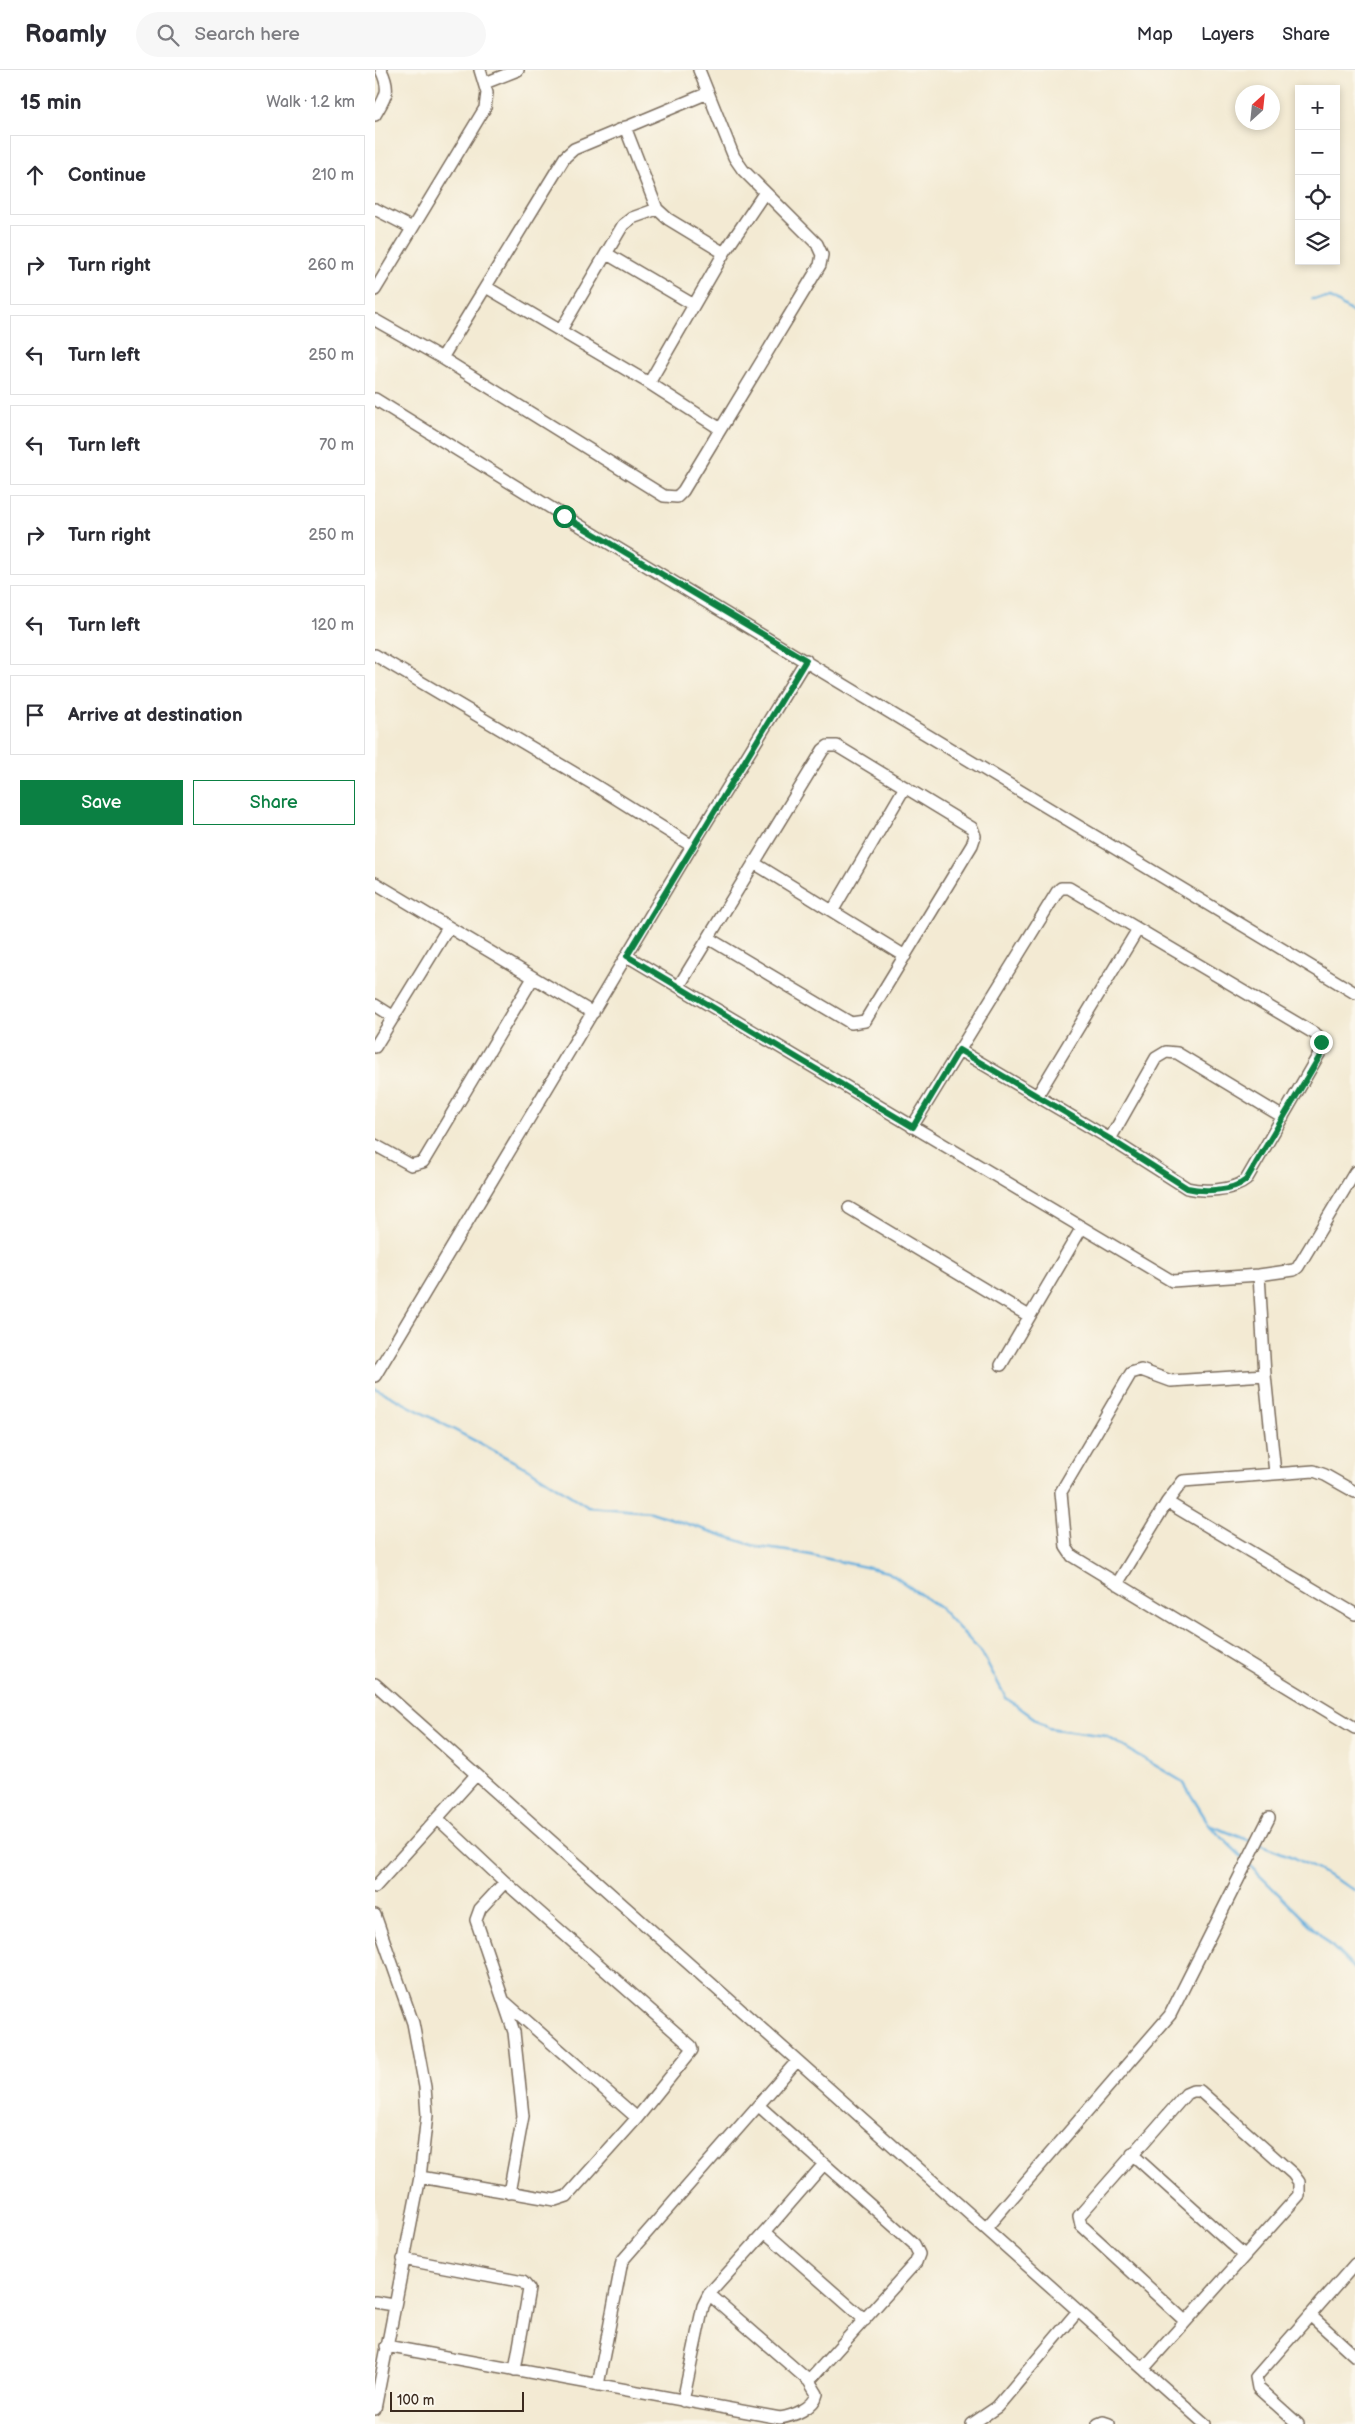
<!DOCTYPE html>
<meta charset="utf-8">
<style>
body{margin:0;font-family:"Balsamiq Sans",sans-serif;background:#f7f7f7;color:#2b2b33}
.controls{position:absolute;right:15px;top:15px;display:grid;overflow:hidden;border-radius:0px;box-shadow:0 2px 8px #0003}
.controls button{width:45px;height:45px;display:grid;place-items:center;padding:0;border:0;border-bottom:1px solid #e1e1e2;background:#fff;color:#2b2b33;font:25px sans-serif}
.compass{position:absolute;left:860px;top:15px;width:45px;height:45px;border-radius:50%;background:#fff;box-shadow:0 2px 8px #0003;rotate:27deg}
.scale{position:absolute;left:15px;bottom:12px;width:134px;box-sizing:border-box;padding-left:5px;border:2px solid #3b2a1e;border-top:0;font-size:14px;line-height:18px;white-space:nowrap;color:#3b2a1e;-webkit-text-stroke:4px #fbf7ec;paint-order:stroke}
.stop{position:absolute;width:15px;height:15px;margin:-11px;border:4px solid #0b8043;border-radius:50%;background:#fff}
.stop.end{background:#0b8043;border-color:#fff;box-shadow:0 1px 5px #0008}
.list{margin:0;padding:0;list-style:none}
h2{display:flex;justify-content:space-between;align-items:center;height:65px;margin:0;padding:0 20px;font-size:21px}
h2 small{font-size:16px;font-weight:400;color:#7c7c81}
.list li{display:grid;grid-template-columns:32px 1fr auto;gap:15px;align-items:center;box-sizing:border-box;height:80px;margin:0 10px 10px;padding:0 10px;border:1px solid #e1e1e2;border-radius:0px}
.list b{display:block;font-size:19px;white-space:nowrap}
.list em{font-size:16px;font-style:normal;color:#7c7c81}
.actions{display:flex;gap:10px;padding:15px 20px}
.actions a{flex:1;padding:11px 0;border:1px solid #0b8043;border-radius:0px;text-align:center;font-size:18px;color:#0b8043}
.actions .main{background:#0b8043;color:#fff}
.icon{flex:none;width:28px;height:28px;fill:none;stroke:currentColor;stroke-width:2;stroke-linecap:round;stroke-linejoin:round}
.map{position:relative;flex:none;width:980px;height:2354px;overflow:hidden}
header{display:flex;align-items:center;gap:30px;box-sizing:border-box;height:70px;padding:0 25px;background:#fff;border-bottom:1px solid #e1e1e2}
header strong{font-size:24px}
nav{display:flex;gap:28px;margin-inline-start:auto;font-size:18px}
.search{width:350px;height:45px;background:#f7f7f7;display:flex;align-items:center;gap:12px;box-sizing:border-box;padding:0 18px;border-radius:28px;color:#7c7c81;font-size:19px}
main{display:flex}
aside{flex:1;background:#fff}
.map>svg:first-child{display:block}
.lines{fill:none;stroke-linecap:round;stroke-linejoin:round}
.stream{stroke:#65aedd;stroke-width:2.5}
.minor-casing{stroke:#7b6d5d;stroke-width:14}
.minor{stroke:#fff;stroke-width:11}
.route{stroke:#0b8043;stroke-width:6}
</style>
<header>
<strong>Roamly</strong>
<div class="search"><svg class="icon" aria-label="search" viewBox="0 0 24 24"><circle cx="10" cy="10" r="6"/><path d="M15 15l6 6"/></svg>Search here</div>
<nav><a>Map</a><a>Layers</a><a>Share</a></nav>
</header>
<main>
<aside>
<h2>15 min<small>Walk · 1.2 km</small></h2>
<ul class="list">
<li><svg class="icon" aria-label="ahead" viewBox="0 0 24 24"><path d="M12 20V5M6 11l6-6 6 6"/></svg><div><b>Continue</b></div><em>210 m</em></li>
<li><svg class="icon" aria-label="right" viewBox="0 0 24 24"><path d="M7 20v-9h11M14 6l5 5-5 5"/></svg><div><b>Turn right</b></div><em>260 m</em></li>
<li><svg class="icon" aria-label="left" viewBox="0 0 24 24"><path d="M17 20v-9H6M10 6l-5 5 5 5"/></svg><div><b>Turn left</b></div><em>250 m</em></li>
<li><svg class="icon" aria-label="left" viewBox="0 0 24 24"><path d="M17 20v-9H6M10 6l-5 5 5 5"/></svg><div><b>Turn left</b></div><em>70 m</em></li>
<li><svg class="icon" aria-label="right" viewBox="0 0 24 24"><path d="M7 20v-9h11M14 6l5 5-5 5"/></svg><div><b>Turn right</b></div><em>250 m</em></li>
<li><svg class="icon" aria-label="left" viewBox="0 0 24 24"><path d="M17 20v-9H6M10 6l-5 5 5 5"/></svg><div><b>Turn left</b></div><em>120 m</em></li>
<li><svg class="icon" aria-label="arrive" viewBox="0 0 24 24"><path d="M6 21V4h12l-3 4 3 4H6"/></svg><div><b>Arrive at destination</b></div></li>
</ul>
<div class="actions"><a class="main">Save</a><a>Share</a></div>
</aside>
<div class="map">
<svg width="980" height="2354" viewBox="0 0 980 2354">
<rect width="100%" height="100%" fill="#fbf7ec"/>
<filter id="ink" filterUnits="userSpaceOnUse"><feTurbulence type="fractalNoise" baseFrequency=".02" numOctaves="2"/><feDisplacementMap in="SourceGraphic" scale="10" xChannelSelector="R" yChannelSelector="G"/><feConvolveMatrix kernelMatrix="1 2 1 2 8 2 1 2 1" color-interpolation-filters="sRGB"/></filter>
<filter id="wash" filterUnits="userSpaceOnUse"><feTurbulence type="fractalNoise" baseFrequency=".0096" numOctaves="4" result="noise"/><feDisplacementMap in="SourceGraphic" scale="20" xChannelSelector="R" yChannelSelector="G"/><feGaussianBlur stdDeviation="1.12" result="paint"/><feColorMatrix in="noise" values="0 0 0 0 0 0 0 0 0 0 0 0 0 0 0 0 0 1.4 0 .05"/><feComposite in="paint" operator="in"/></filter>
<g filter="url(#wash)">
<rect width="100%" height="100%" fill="#f3ead3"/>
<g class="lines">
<path class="stream" d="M 937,229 L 956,228 L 980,244
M 0,1318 L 157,1401 L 213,1437 L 276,1442 L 383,1477 L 426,1483 L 513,1502 L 565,1538 L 607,1583 L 631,1628 L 673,1658 L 731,1666 L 808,1712 L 835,1756 L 870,1790
M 837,1756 L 878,1772
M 884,1774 L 920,1788 L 980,1820
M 875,1796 L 980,1899"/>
</g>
</g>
<g filter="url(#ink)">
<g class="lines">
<g class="minor-casing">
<path id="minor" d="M 110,13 L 143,0
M 0,45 C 11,26 16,21 6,0
M 250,57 L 282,139 L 293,149 L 349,183
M 0,139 L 37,158
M 232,184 L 319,235
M 111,217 L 274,313 L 344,358
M 0,220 L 110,38 L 112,23 L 105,0
M 0,250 L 67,288 L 289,426 L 302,427 L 308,421 L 445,195 L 447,185 L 442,174 L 368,100 L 359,87 L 324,0
M 186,260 L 248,155 L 257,148 L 282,139
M 67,288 L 190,87 L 199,79 L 333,23
M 274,313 L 349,183 L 390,122
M 0,329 L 189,446 L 980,923
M 0,585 L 218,714 L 317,776
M 379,793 L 530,886
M 0,813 L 218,943
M 458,840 L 530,717
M 252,886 L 797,1211 L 884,1205 L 919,1200 L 923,1197 L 980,1102
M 304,916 L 448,680 L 453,676 L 462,676 L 597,758 L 600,766 L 597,775 L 490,951 L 476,953 L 333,868
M 0,935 L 19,947
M 0,977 L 73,858
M 662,1026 L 763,859
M 537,1057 L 682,822 L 686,818 L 694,818 L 942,965 L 946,972 L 947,979 L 871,1110 C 858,1121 828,1122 812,1118 L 735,1069 L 584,980
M 735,1069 L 781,988 L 791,982 L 802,983 L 908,1047
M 0,1075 L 36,1095 L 48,1092 L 158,908
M 474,1138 L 654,1246
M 884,1205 L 890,1305 L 900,1403
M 626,1295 L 706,1159
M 890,1305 L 796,1311 L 766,1300 L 756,1303 L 686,1422 L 691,1477 L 697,1486 L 980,1658
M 0,1306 L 317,776 L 431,590
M 792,1432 L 980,1544
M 742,1514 L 792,1432 L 808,1411 L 939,1401 L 950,1405 L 980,1422
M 0,1614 L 830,2354
M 130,1812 L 105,1839 L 101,1850 L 139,1962 L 148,2046 L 134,2123
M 0,1817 L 101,1705
M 0,1845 L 38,1953 L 50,2017 L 52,2045 L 45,2107 L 0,2339
M 130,1932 L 262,2048
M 384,2036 L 539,2174 L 544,2184 L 541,2192 L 434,2311
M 757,2084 L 869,2185
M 449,2094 L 390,2162 L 490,2250
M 45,2107 L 180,2130 L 192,2126 L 262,2048 L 317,1980 L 316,1976 L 130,1812 L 63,1749
M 611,2158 L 795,1945 L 894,1748
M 28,2189 L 148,2212 L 154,2219 L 140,2300
M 0,2232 L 19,2235
M 935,2245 L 980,2286
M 11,2276 L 405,2348 C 418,2346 439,2338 442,2324 L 434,2311 L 334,2224
M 769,2298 L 924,2125 L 924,2112 L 918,2104 L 825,2021 L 818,2021 L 811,2024 L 704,2146 L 706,2155 L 810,2251
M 223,2315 L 247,2191 L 422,1991
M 308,2331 L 328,2236 L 334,2224 L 390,2162
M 597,2354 L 622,2337 L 703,2241
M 723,2354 L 728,2352 L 734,2354
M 923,2354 L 883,2318 L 881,2307 L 980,2194"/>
</g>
<use href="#minor" class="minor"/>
</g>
</g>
<g class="lines" filter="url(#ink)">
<path class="route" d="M 189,446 L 431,590 L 252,886 L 538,1057 L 584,980 L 735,1069 L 812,1118 C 828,1122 858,1121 871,1110 L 945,986 L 946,972"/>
</g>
</svg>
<div class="controls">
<button>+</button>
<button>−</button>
<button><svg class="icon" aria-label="locate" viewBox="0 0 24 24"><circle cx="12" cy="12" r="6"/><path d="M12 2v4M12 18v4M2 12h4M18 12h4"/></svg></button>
<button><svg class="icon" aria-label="layers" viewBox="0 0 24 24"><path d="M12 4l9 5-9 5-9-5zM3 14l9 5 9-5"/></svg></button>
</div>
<svg class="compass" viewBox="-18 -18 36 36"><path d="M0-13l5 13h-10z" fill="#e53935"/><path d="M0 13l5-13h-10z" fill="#7c7c81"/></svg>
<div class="scale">100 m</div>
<div class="stop" style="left:189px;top:446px"></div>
<div class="stop end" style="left:946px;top:972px"></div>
</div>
</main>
